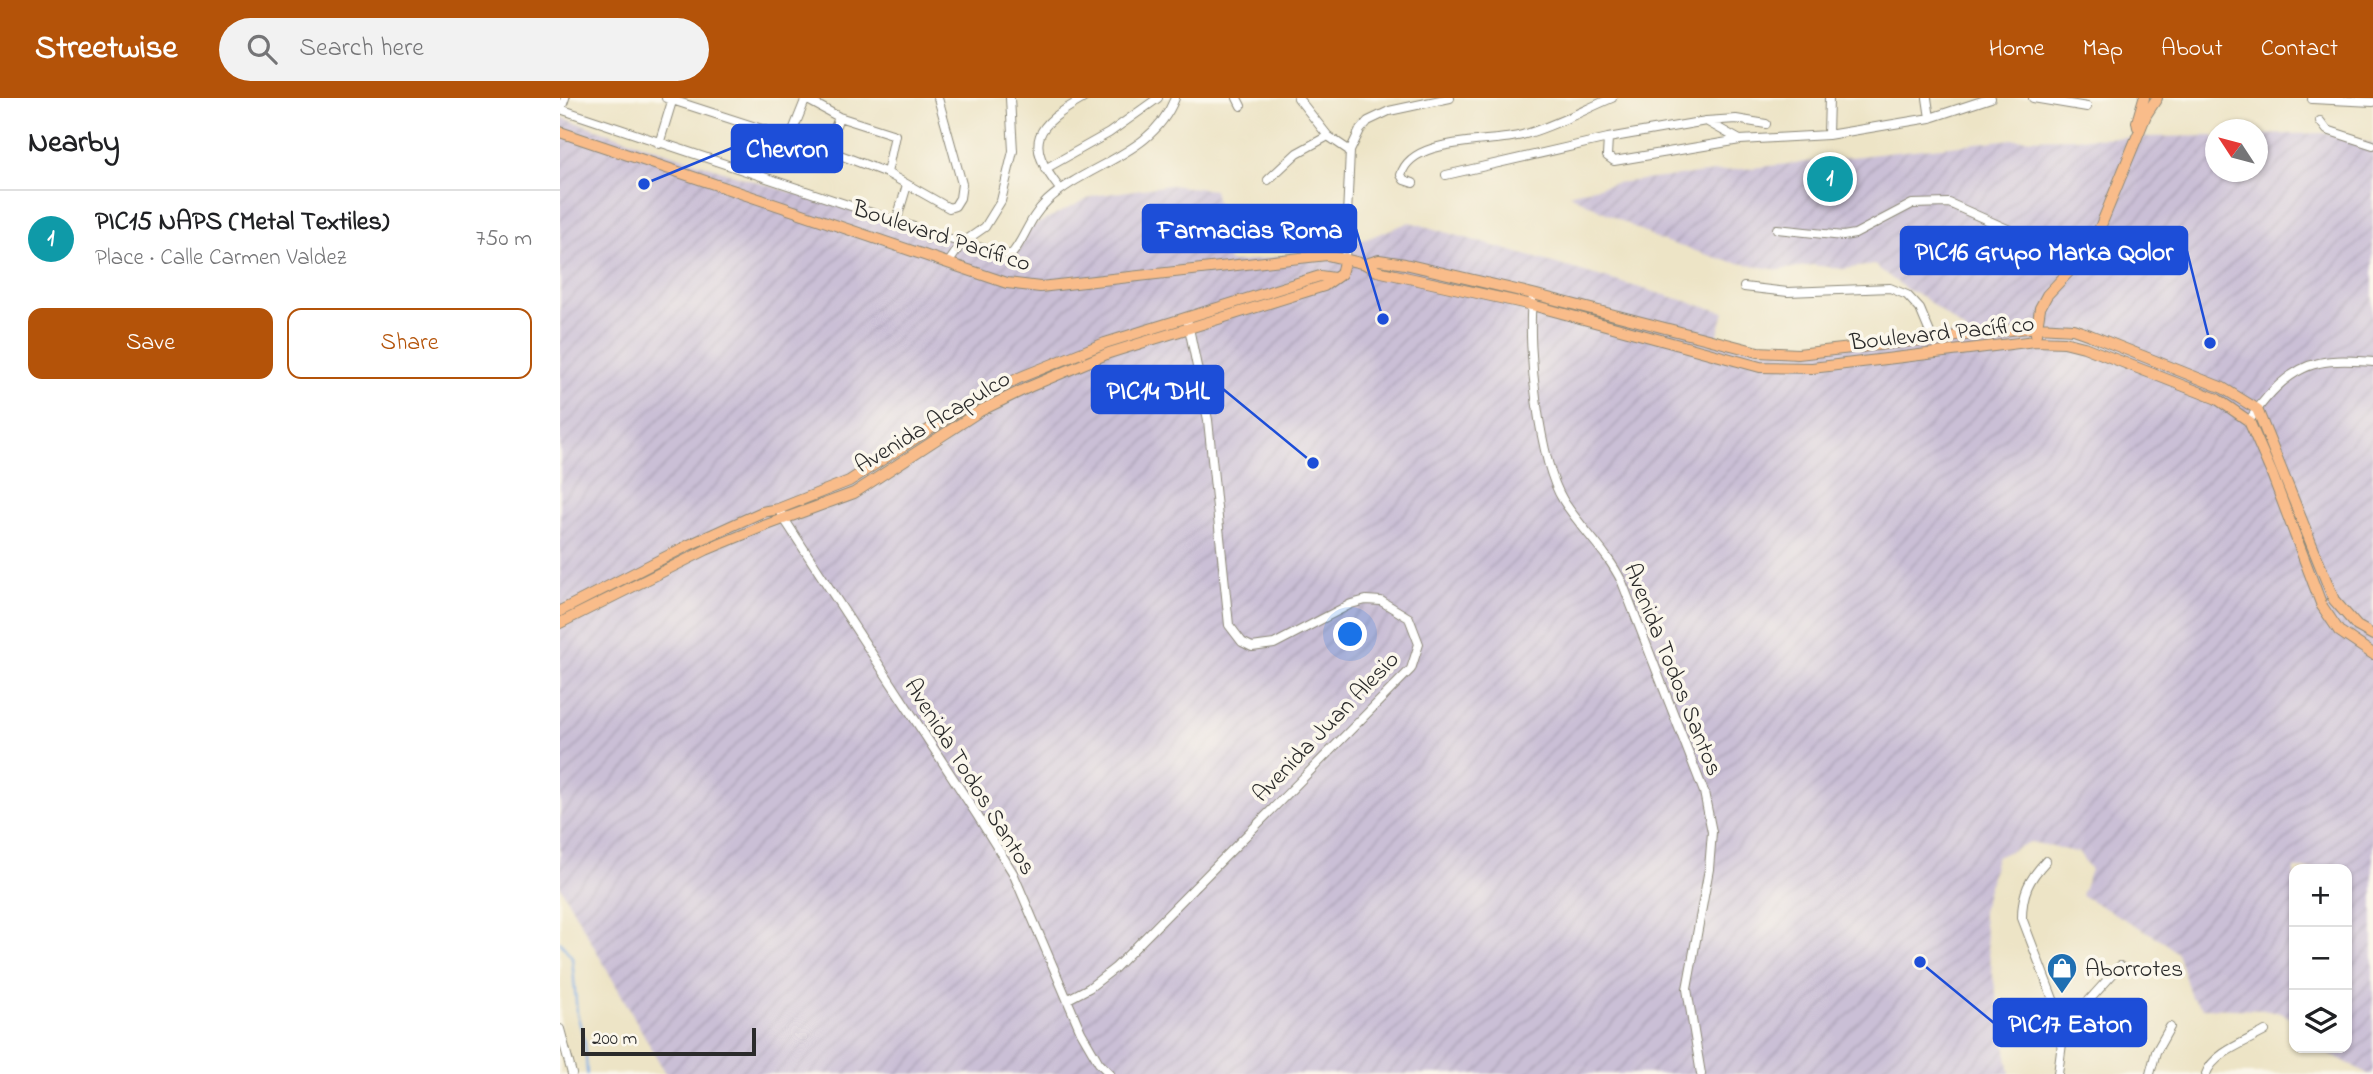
<!DOCTYPE html>
<meta charset="utf-8">
<style>
body{margin:0;font-family:"Indie Flower",sans-serif;background:#f2f2f2;color:#202124}
.controls{position:absolute;right:21px;bottom:21px;display:grid;overflow:hidden;border-radius:14px;box-shadow:0 2px 5px #0004}
.controls button{width:63px;height:63px;display:grid;place-items:center;padding:0;border:0;border-bottom:2px solid #e0e0e0;background:#fff;color:#202124;font:35px sans-serif}
.compass{position:absolute;left:1645px;top:21px;width:63px;height:63px;border-radius:50%;background:#fff;box-shadow:0 2px 5px #0004;rotate:306deg}
.scale{position:absolute;left:21px;bottom:18px;width:175px;box-sizing:border-box;padding-left:7px;border:4px solid #2b2b2b;border-top:0;font-size:19px;line-height:24px;white-space:nowrap;color:#2b2b2b;-webkit-text-stroke:5px #fbf7ec;paint-order:stroke}
.you{position:absolute;left:791px;top:537px;width:24px;height:24px;margin:-18px;border:5px solid #fff;border-radius:50%;background:#1a73e8;box-shadow:0 0 0 10px #1a73e833}
.badge{display:grid;place-items:center;width:46px;height:46px;border-radius:50%;background:#b45309;color:#fff;font-size:23px;font-weight:700}
.pin{position:absolute;translate:-50% -50%;border:4px solid #fff;box-shadow:0 2px 7px #0006}
.list{margin:0;padding:0;list-style:none}
h2{display:flex;justify-content:space-between;align-items:center;height:91px;margin:0;padding:0 28px;font-size:30px}
h2 small{font-size:23px;font-weight:400;color:#757577}
.list li{display:grid;grid-template-columns:46px 1fr auto;gap:21px;align-items:center;box-sizing:border-box;height:98px;padding:0 28px;border-top:2px solid #e0e0e0}
.list b{display:block;font-size:26px;white-space:nowrap}
.list p{margin:0;font-size:23px;white-space:nowrap;color:#757577}
.list em{font-size:23px;font-style:normal;color:#757577}
.actions{display:flex;gap:14px;padding:21px 28px}
.actions a{flex:1;padding:16px 0;border:2px solid #b45309;border-radius:14px;text-align:center;font-size:24px;color:#b45309}
.actions .main{background:#b45309;color:#fff}
.icon{flex:none;width:38px;height:38px;fill:none;stroke:currentColor;stroke-width:2;stroke-linecap:round;stroke-linejoin:round}
.map{position:relative;flex:none;width:1813px;height:976px;overflow:hidden}
header{display:flex;align-items:center;gap:42px;box-sizing:border-box;height:98px;padding:0 35px;background:#b45309;color:#fff}
header strong{font-size:33px}
nav{display:flex;gap:38px;margin-inline-start:auto;font-size:24px}
.search{width:490px;height:63px;background:#f2f2f2;display:flex;align-items:center;gap:18px;box-sizing:border-box;padding:0 24px;border-radius:38px;color:#757577;font-size:26px}
main{display:flex}
aside{flex:1;background:#fff}
.map>svg:first-child{display:block}
.industrial{fill:url(#industrial-furrows)}
.lines{fill:none;stroke-linecap:round;stroke-linejoin:round}
.stream{stroke:#7eade8;stroke-width:2}
.minor-casing{stroke:#8c8878;stroke-width:10}
.major-casing{stroke:#8c8878;stroke-width:12}
.minor{stroke:#fff;stroke-width:8}
.major{stroke:#f9bc8a;stroke-width:10}
.labels{text-anchor:middle;stroke-width:7;stroke-linejoin:round;paint-order:stroke}
.street-label{font-size:24px;fill:#2b2b2b;stroke:#fbf7ec}
.poi-label{font-size:24px;fill:#2b2b2b;stroke:#fbf7ec;text-anchor:start}
.leader{fill:none;stroke:#1d4ed8;stroke-width:2.5}
.callout-dot{fill:#1d4ed8;stroke:#fbf7ec;stroke-width:2.5}
.callout{fill:#1d4ed8;stroke:#1d4ed8;stroke-width:2.5}
.callout-label{font-size:26px;text-anchor:middle;font-weight:bold;fill:#fff}
</style>
<header>
<strong>Streetwise</strong>
<div class="search"><svg class="icon" aria-label="search" viewBox="0 0 24 24"><circle cx="10" cy="10" r="6"/><path d="M15 15l6 6"/></svg>Search here</div>
<nav><a>Home</a><a>Map</a><a>About</a><a>Contact</a></nav>
</header>
<main>
<aside>
<h2>Nearby<small></small></h2>
<ul class="list">
<li><span class="badge" style="background:#0f9aa8">1</span><div><b>PIC15 NAPS (Metal Textiles)</b><p>Place · Calle Carmen Valdez</p></div><em>750 m</em></li>
</ul>
<div class="actions"><a class="main">Save</a><a>Share</a></div>
</aside>
<div class="map">
<svg width="1813" height="976" viewBox="0 0 1813 976">
<defs>
<pattern id="industrial-furrows" width="10" height="10" patternUnits="userSpaceOnUse" patternTransform="scale(1.75)"><rect width="10" height="10" fill="#cabfd6"/><path d="M-1 1l2-2M0 10L10 0M9 11l2-2" fill="none" stroke="#aea4b8"/></pattern>
</defs>
<rect width="100%" height="100%" fill="#fbf7ec"/>
<filter id="ink" filterUnits="userSpaceOnUse"><feTurbulence type="fractalNoise" baseFrequency=".0143" numOctaves="2"/><feDisplacementMap in="SourceGraphic" scale="14" xChannelSelector="R" yChannelSelector="G"/><feConvolveMatrix kernelMatrix="1 2 1 2 8 2 1 2 1" color-interpolation-filters="sRGB"/></filter>
<filter id="wash" filterUnits="userSpaceOnUse"><feTurbulence type="fractalNoise" baseFrequency=".00686" numOctaves="4" result="noise"/><feDisplacementMap in="SourceGraphic" scale="28" xChannelSelector="R" yChannelSelector="G"/><feGaussianBlur stdDeviation="1.57" result="paint"/><feColorMatrix in="noise" values="0 0 0 0 0 0 0 0 0 0 0 0 0 0 0 0 0 1.4 0 .05"/><feComposite in="paint" operator="in"/></filter>
<g filter="url(#wash)">
<rect width="100%" height="100%" fill="#ede4c6"/>
<path class="industrial" d="M 0,19 L 190,82 L 446,156 L 459,151 L 468,130 L 534,98 L 610,87 L 654,92 L 669,164 L 682,164 L 788,148 L 850,124 L 1164,214 L 1157,239 L 1200,251 L 1312,246 L 1408,235 L 1363,199 L 1346,191 L 1314,167 L 1283,171 L 1253,167 L 1219,172 L 1167,163 L 1100,142 L 1008,96 L 1056,85 L 1453,41 L 1655,38 L 1656,74 L 1698,74 L 1698,37 L 1764,35 L 1813,46 L 1813,976 L 1808,976 L 1780,961 L 1749,950 L 1787,950 L 1787,771 L 1734,771 L 1734,928 L 1731,921 L 1722,915 L 1704,912 L 1643,910 L 1631,899 L 1617,855 L 1602,842 L 1521,797 L 1531,772 L 1519,755 L 1471,744 L 1436,759 L 1422,814 L 1450,976 L 106,976 L 0,788 Z"/>
<g class="lines">
<path class="stream" d="M 0,844 L 12,859 L 17,915 L 25,946 L 27,976"/>
</g>
</g>
<g filter="url(#ink)">
<g class="lines">
<g class="minor-casing">
<path id="minor" d="M 106,0 L 267,52 L 327,75 L 389,110 L 395,108 L 400,100 L 402,86 L 378,0
M 677,0 L 681,8
M 738,0 L 768,38 L 790,53
M 1367,0 L 1370,20
M 1473,0 L 1527,9
M 246,1 L 279,19 L 335,37 L 327,75
M 1752,1 L 1813,4
M 0,11 L 402,145 L 451,157 C 465,141 468,121 487,103 C 528,65 593,57 615,0
M 1,11 L 5,0
M 1146,23 L 1176,21 L 1206,26
M 1760,23 L 1767,32 L 1813,47
M 1268,37 L 1269,0
M 230,40 L 246,0
M 1048,40 L 1047,58 L 1054,63 L 1180,42 L 1268,37 L 1370,20 L 1431,0
M 99,46 L 113,0
M 267,52 L 279,19
M 485,71 L 549,35 L 598,0
M 190,74 L 203,31
M 886,77 L 1048,40 L 1146,23 L 1180,42
M 708,82 L 737,55 L 768,38
M 853,85 L 844,82 L 841,77 C 852,38 930,46 962,37 C 993,29 1023,12 1052,0
M 500,91 C 463,44 475,28 524,0
M 336,124 L 347,87
M 1217,131 L 1283,138 L 1295,136 L 1352,106 L 1389,105 L 1519,163
M 785,160 L 790,53 L 800,32 L 808,23 L 829,13 L 890,0
M 389,164 L 402,145 L 425,129 L 441,103 L 453,53 L 450,0
M 1184,189 L 1228,194 L 1330,190 L 1347,197 L 1360,211 L 1373,242
M 972,203 C 967,249 979,363 1003,402 C 1021,431 1047,453 1062,484 L 1144,694 L 1152,734 L 1149,771 L 1127,891 L 1141,976
M 1689,323 C 1705,299 1729,271 1759,265 C 1776,261 1796,263 1813,264
M 221,416 L 417,717 L 453,775 L 521,934 L 539,965 L 550,976
M 1486,763 C 1469,781 1462,795 1462,820 L 1504,930 L 1498,976
M 508,901 L 529,890 L 555,870 L 851,571 L 859,546 L 849,520 L 821,503 L 806,502 L 791,506 L 714,546 L 692,549 L 682,544 L 669,527 L 648,322 L 628,225
M 1504,930 L 1560,868
M 0,931 L 12,976
M 1590,976 L 1596,954 L 1610,929
M 1646,976 C 1653,955 1686,944 1705,933"/>
</g>
<g class="major-casing">
<path id="major" d="M 1578,29 L 1577,24 L 1584,0
M 0,34 L 447,185 L 480,189 L 767,157 L 805,166 L 817,173 L 972,207 L 1200,269 L 1252,270 L 1475,243 L 1504,244 L 1524,249 L 1657,301 L 1689,323 L 1712,376 L 1762,508 L 1779,533 L 1813,556
M 805,166 L 819,162 L 845,166 L 973,196 L 1198,254 L 1238,256 L 1477,229 L 1513,231 L 1530,237 L 1663,290 L 1697,311 L 1774,502 L 1797,528 L 1813,537
M 1476,236 L 1480,210 L 1487,197 L 1519,163 L 1537,137 L 1586,17 L 1597,0
M 0,513 L 129,447 L 202,414 L 218,411 L 289,383 L 415,302 L 461,279 L 545,245 L 760,178 L 774,180
M 0,525 L 146,452 L 204,428 L 294,395 L 420,313 L 469,289 L 549,255 L 764,188 L 781,176 L 785,160"/>
</g>
<use href="#minor" class="minor"/>
<use href="#major" class="major"/>
</g>
</g>
<defs>
<g id="shop-pin" transform="scale(1.575)"><path d="M0 17L-7.5 6A9.5 9.5 0 1 1 7.5 6Z" fill="#1f6fb2" stroke="#fbf7ec"/><path d="M-5-2.5h2.3a2.7 3.5 0 0 1 5.4 0H5L5.5 6h-11ZM-1.5-2.5h3a1.5 2.3 0 0 0-3 0Z" fill="#fff"/></g>
</defs>
<g fill-rule="evenodd">
<use href="#shop-pin" x="1502" y="870"/>
</g>
<g class="labels">
<g class="street-label">
<text transform="translate(382 137) rotate(18)" y="8">Boulevard Pacífico</text>
<text transform="translate(1382 234) rotate(-6)" y="8">Boulevard Pacífico</text>
<text transform="translate(372 323) rotate(-31)" y="8">Avenida Acapulco</text>
<text transform="translate(1114 571) rotate(68)" y="8">Avenida Todos Santos</text>
<text transform="translate(765 628) rotate(-46)" y="8">Avenida Juan Alesio</text>
<text transform="translate(411 678) rotate(58)" y="8">Avenida Todos Santos</text>
</g>
<g class="poi-label">
<text x="1525" y="878">Aborrotes</text>
</g>
</g>
<path class="leader" d="M84 86L172 50M823 221L796 131M1650 245L1627 153M753 365L663 291M1360 864L1434 925"/>
<g class="callout-dot">
<circle cx="84" cy="86" r="7"/>
<circle cx="823" cy="221" r="7"/>
<circle cx="1650" cy="245" r="7"/>
<circle cx="753" cy="365" r="7"/>
<circle cx="1360" cy="864" r="7"/>
</g>
<g class="callout">
<rect x="172" y="27" width="110" height="47" rx="7"/>
<rect x="583" y="107" width="213" height="47" rx="7"/>
<rect x="1341" y="129" width="286" height="47" rx="7"/>
<rect x="532" y="268" width="131" height="47" rx="7"/>
<rect x="1434" y="901" width="152" height="47" rx="7"/>
</g>
<g class="callout-label">
<text x="227" y="59">Chevron</text>
<text x="690" y="140">Farmacias Roma</text>
<text x="1484" y="162">PIC16 Grupo Marka Qolor</text>
<text x="598" y="301">PIC14 DHL</text>
<text x="1510" y="934">PIC17 Eaton</text>
</g>
</svg>
<div class="controls">
<button>+</button>
<button>−</button>
<button><svg class="icon" aria-label="layers" viewBox="0 0 24 24"><path d="M12 4l9 5-9 5-9-5zM3 14l9 5 9-5"/></svg></button>
</div>
<svg class="compass" viewBox="-18 -18 36 36"><path d="M0-13l5 13h-10z" fill="#e53935"/><path d="M0 13l5-13h-10z" fill="#757577"/></svg>
<div class="scale">200 m</div>
<div class="you"></div>
<div class="pin badge" style="left:1270px;top:81px;background:#0f9aa8">1</div>
</div>
</main>
